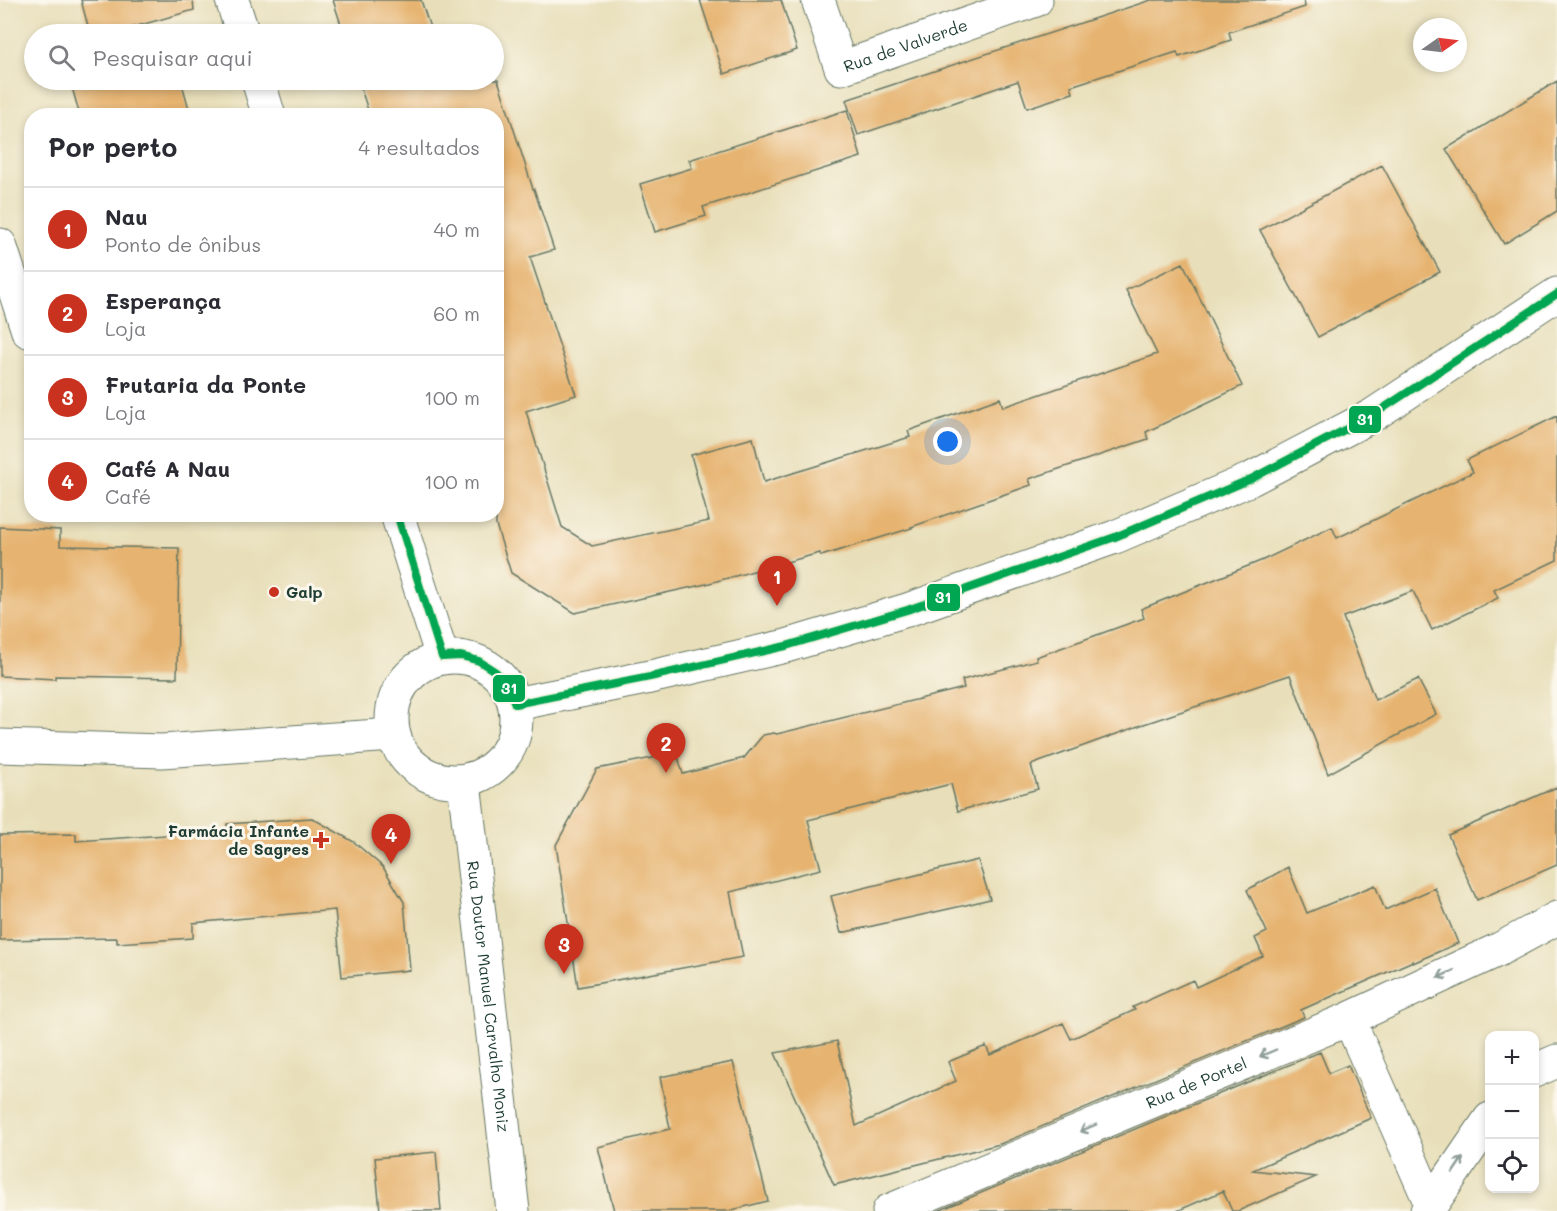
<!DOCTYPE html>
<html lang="pt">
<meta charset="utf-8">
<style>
body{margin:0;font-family:Mali,sans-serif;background:#f2f2f3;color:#2b2b33}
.controls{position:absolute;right:18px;bottom:18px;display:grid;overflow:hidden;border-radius:12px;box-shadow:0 3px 9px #0003}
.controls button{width:54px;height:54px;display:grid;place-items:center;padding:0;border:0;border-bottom:2px solid #e1e1e2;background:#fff;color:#2b2b33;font:30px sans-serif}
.compass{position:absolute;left:1413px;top:18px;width:54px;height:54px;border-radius:50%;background:#fff;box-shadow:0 3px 9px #0003;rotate:76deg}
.you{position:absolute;left:948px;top:442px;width:21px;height:21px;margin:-15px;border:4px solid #fff;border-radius:50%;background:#1a73e8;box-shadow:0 0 0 9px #1a73e833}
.badge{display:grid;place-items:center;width:39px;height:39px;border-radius:50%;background:#c8321e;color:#fff;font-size:20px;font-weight:700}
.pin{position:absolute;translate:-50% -50px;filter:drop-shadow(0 2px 3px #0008)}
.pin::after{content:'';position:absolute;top:32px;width:21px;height:18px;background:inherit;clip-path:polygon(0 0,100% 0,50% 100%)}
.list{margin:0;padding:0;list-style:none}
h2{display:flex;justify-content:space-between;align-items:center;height:78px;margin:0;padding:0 24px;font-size:26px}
h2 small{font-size:20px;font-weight:400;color:#7c7c81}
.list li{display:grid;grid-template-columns:39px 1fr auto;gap:18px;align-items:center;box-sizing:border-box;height:84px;padding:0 24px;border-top:2px solid #e1e1e2}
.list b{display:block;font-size:22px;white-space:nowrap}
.list p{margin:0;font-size:20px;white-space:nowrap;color:#7c7c81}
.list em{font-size:20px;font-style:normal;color:#7c7c81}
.icon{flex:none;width:33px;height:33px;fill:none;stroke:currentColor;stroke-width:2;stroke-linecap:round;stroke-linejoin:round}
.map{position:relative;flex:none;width:1557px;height:1211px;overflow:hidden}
.search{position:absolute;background:#fff;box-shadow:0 3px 9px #0003;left:24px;top:24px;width:480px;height:66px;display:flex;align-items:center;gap:15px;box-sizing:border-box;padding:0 21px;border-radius:33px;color:#7c7c81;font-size:22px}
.panel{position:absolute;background:#fff;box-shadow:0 3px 9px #0003;left:24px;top:108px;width:480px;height:414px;border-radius:24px}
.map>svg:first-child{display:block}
.building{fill:#e6b370}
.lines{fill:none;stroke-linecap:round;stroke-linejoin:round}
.pedestrian-casing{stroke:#657663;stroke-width:34}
.minor-casing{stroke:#657663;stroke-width:35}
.pedestrian{stroke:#fff;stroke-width:32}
.minor{stroke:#fff;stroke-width:33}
.bus-1-casing{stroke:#fbf7ec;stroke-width:12}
.bus-1{stroke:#00a651;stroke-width:8}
.oneway{stroke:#8f9e9a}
.poi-dot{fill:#c8321e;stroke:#fbf7ec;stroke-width:2}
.labels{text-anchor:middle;stroke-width:6;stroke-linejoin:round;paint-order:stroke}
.street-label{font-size:16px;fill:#1f3d34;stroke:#fbf7ec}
.poi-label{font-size:16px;font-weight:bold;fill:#1f3d34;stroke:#fbf7ec;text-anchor:start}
.line-badge{stroke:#fbf7ec;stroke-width:2}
.badge-label{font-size:16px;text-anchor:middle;font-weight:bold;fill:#fff}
</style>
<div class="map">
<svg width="1557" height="1211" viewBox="0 0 1557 1211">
<rect width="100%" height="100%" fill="#fbf7ec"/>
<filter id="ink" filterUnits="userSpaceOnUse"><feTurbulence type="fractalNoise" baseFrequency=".0167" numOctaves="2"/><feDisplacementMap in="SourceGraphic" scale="12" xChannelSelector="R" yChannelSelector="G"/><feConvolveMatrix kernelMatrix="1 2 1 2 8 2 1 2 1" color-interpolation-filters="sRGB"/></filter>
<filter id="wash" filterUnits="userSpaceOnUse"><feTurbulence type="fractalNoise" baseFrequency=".008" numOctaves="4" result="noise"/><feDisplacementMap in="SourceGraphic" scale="24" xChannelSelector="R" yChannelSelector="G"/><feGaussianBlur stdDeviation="1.35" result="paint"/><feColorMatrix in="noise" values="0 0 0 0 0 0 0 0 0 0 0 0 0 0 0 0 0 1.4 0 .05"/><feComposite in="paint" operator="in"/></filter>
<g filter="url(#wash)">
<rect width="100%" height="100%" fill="#e8dfba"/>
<g id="blocks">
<path class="building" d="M 81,0 L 193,0 L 194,10 L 109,34 L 90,34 Z
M 333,0 L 421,0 L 432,34 L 344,34 Z
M 700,0 L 781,0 L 797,50 L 724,74 Z
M 1151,0 L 1304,0 L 1305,7 L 1229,32 L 1231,40 L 1179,57 L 1177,52 L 1071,86 L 1073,93 L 1027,108 L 1018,81 L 858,135 L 846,100 Z
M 70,80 L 181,80 L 191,116 L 80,116 Z
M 358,80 L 446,80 L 448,84 L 460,80 L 498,80 L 533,189 L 534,189 L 554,250 L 530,257 L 576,395 L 526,411 L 562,527 L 592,546 L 709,521 L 691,455 L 753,438 L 764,482 L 910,437 L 908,431 L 1000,398 L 1003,407 L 1157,354 L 1126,290 L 1183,263 L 1242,386 L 1146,432 L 1148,439 L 1029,479 L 1031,485 L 911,527 L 912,528 L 821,556 L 820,553 L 706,584 L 575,613 L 511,573 L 496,525 L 496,116 L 370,116 Z
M 1557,81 L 1557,211 L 1504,244 L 1446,149 Z
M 847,110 L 861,157 L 703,207 L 706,216 L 655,232 L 640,184 L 692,168 L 689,160 Z
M 1382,165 L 1440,272 L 1318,337 L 1260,230 Z
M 1557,416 L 1557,560 L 1494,590 L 1498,598 L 1432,630 L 1413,591 L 1343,617 L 1375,700 L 1418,679 L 1436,714 L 1328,774 L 1290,675 L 1144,724 L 1031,765 L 1038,789 L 958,811 L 951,784 L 808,820 L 821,869 L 730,892 L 743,957 L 578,987 L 556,845 L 597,769 L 677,753 L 683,774 L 744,758 L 763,735 L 774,733 L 777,734 L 964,688 L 962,680 L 1037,660 L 1036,657 L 1144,618 L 1141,609 L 1263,560 L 1332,527 L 1337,538 L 1473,472 L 1467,460 Z
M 0,527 L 60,530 L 60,546 L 179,548 L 177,678 L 55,676 L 55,679 L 0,676 Z
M 1557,787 L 1557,865 L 1477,900 L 1448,835 Z
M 312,818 L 354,842 L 383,867 L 404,902 L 410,970 L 342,977 L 335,910 L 193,923 L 193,938 L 117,943 L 117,938 L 0,940 L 0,835 L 76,834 L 76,841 L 227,831 L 227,824 Z
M 978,860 L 990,899 L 962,906 L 841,933 L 831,896 Z
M 1288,867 L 1307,913 L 1375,885 L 1385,910 L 1435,888 L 1458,943 L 1413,963 L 1413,961 L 1301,1010 L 1304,1017 L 1000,1144 L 834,1185 L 775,1053 L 837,1041 L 856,1126 L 956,1081 L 948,1062 L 986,1046 L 990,1055 L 1063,1023 L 1071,1039 L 1135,1010 L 1133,1007 L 1193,980 L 1196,987 L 1263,956 L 1255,938 L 1267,932 L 1247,890 Z
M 1320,1052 L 1329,1073 L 1348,1065 L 1371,1118 L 1253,1170 L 1316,1177 L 1238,1211 L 1232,1211 L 1223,1191 L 1177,1211 L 938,1211 Z
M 733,1062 L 768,1201 L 728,1211 L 614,1211 L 598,1147 L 670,1129 L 660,1077 Z
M 436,1152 L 441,1211 L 380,1211 L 375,1158 Z"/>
</g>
</g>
<g filter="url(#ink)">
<use href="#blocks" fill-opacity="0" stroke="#657663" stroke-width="1.5"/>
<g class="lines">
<g class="pedestrian-casing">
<path id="pedestrian" d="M 1349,1019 L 1431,1205"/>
</g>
<g class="minor-casing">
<g id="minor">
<path d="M 232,0 L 243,34"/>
<path id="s1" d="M 818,0 L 841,68 L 1036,0"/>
<path d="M 258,80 L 269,116"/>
<path d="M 0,245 L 28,331"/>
<path d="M 397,514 L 442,657"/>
<circle cx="454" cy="719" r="62"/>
<path d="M 515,704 L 650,677 L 786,646 L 907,610 L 1115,537 L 1251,479 L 1373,415 L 1557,294"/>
<path d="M 0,746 L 162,751 L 393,735"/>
<path id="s2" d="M 464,782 L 513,1211"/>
<path d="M 1534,1071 L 1557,1061"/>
<path id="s3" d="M 889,1211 L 1349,1019 L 1500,949 L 1557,918"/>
<path d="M 1427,1211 L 1490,1119"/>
</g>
</g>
<use href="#pedestrian" class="pedestrian"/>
<use href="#minor" class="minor"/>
<g class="bus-1-casing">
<path id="bus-1" d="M 397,514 L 442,657 L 461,656 L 479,661 L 496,672 L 508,686 L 515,704 L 650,677 L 786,646 L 907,610 L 1115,537 L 1251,479 L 1373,415 L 1557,294"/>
</g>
<use href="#bus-1" class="bus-1"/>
</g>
<defs><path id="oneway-shaft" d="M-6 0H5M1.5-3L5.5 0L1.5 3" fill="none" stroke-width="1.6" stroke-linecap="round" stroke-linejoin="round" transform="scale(1.5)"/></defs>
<g class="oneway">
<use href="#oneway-shaft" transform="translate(1446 974) rotate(155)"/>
<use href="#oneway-shaft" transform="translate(1268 1053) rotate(157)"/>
<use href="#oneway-shaft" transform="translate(1088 1128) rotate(157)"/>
<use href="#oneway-shaft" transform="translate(1458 1165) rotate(-56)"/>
</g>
</g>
<g class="poi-dot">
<circle cx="274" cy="592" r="6"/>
<path d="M318 831h6v6h6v6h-6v6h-6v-6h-6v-6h6z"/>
</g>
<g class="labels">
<g class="street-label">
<text dy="6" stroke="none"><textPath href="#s1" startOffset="140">Rua de Valverde</textPath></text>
<text dy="6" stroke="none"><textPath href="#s2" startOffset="216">Rua Doutor Manuel Carvalho Moniz</textPath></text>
<text dy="6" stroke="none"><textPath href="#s3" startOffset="333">Rua de Portel</textPath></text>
</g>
<g class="poi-label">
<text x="286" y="598">Galp</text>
<text x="309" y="837" text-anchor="end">Farmácia Infante<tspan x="309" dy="18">de Sagres</tspan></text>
</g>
</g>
<g class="line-badge">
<rect x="1348" y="405" width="34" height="29" rx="6" fill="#00a651"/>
<rect x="926" y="583" width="35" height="29" rx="6" fill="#00a651"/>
<rect x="492" y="674" width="34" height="29" rx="6" fill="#00a651"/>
</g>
<g class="badge-label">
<text x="1365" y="425">31</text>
<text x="943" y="603">31</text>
<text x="509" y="694">31</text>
</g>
</svg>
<div class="controls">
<button>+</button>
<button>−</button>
<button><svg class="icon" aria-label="locate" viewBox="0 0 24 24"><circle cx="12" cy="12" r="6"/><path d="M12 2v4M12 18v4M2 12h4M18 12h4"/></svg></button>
</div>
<svg class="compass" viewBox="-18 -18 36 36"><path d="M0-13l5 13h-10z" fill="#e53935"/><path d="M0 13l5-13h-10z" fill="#7c7c81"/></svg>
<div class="you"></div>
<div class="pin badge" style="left:777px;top:606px">1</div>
<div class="pin badge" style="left:666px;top:773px">2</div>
<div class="pin badge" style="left:564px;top:974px">3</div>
<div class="pin badge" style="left:391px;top:864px">4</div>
<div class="search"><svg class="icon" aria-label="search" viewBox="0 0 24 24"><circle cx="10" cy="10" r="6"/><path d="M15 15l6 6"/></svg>Pesquisar aqui</div>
<section class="panel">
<h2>Por perto<small>4 resultados</small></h2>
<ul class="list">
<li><span class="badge">1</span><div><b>Nau</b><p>Ponto de ônibus</p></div><em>40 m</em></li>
<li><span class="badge">2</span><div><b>Esperança</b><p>Loja</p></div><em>60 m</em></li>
<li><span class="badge">3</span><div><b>Frutaria da Ponte</b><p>Loja</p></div><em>100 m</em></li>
<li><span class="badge">4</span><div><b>Café A Nau</b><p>Café</p></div><em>100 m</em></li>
</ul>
</section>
</div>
